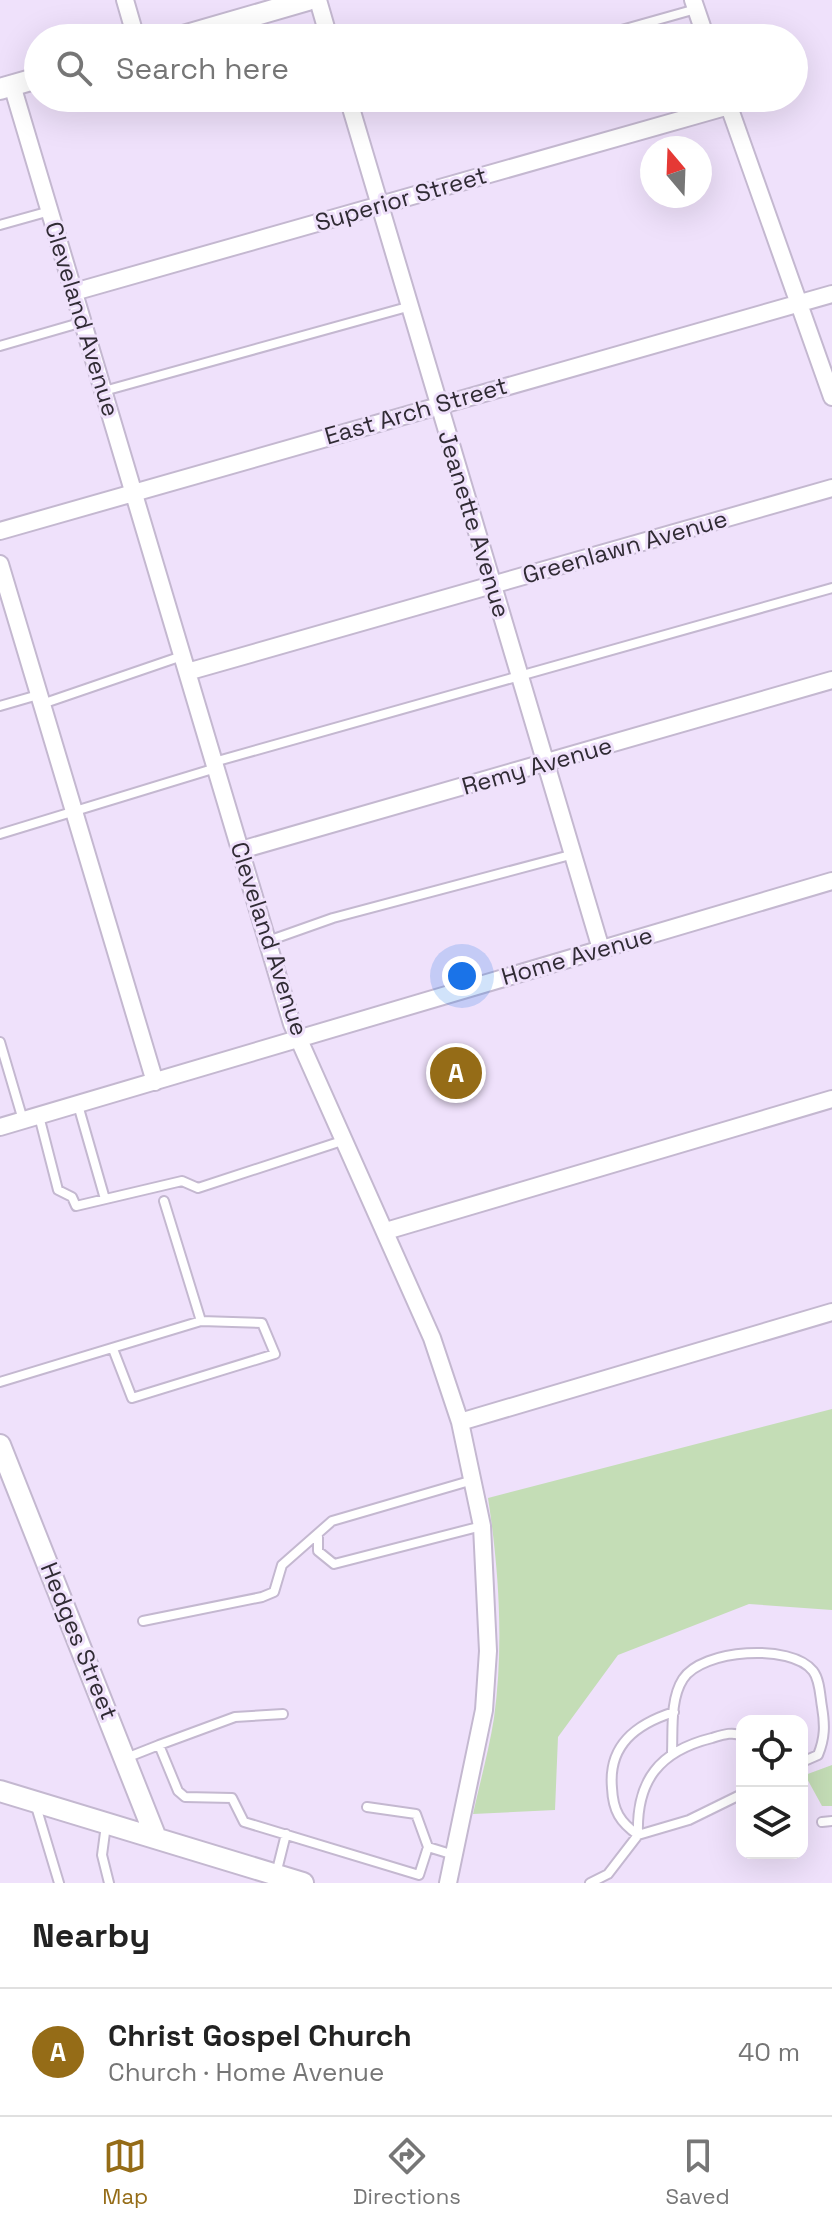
<!DOCTYPE html>
<meta charset="utf-8">
<style>
body{margin:0;font-family:"Space Grotesk",sans-serif;background:#f6f6f6;color:#222}
.controls{position:absolute;right:24px;bottom:24px;display:grid;overflow:hidden;border-radius:16px;box-shadow:0 8px 32px #0002}
.controls button{width:72px;height:72px;display:grid;place-items:center;padding:0;border:0;border-bottom:2px solid #e0e0e0;background:#fff;color:#222;font:40px sans-serif}
.compass{position:absolute;left:640px;top:136px;width:72px;height:72px;border-radius:50%;background:#fff;box-shadow:0 8px 32px #0002;rotate:341deg}
.you{position:absolute;left:462px;top:976px;width:28px;height:28px;margin:-20px;border:6px solid #fff;border-radius:50%;background:#1a73e8;box-shadow:0 0 0 12px #1a73e833}
.badge{display:grid;place-items:center;width:52px;height:52px;border-radius:50%;background:#956c17;color:#fff;font-size:26px;font-weight:700}
.pin{position:absolute;translate:-50% -50%;border:4px solid #fff;box-shadow:0 2px 8px #0006}
.list{margin:0;padding:0;list-style:none}
h2{display:flex;justify-content:space-between;align-items:center;height:104px;margin:0;padding:0 32px;font-size:34px}
h2 small{font-size:26px;font-weight:400;color:#767676}
.list li{display:grid;grid-template-columns:52px 1fr auto;gap:24px;align-items:center;box-sizing:border-box;height:128px;padding:0 32px;border-top:2px solid #e0e0e0}
.list b{display:block;font-size:30px;white-space:nowrap}
.list p{margin:0;font-size:26px;white-space:nowrap;color:#767676}
.list em{font-size:26px;font-style:normal;color:#767676}
.icon{flex:none;width:44px;height:44px;fill:none;stroke:currentColor;stroke-width:2;stroke-linecap:round;stroke-linejoin:round}
.map{position:relative;flex:none;width:832px;height:1883px;overflow:hidden}
.search{position:absolute;background:#fff;box-shadow:0 8px 32px #0002;left:24px;right:24px;top:24px;height:88px;display:flex;align-items:center;gap:20px;box-sizing:border-box;padding:0 28px;border-radius:44px;color:#767676;font-size:30px}
.sheet{height:232px;background:#fff}
nav{display:flex;justify-content:space-around;align-items:center;box-sizing:border-box;height:112px;border-top:2px solid #e0e0e0;background:#fff;font-size:22px;color:#767676}
nav a{display:grid;justify-items:center;gap:4px}
nav .on{color:#956c17}
.map>svg:first-child{display:block}
.green{fill:#c4ddb6}
.lines{fill:none;stroke-linecap:round;stroke-linejoin:round}
.service-casing{stroke:#c4b8d0;stroke-width:12}
.minor-casing{stroke:#c4b8d0;stroke-width:20}
.tertiary-casing{stroke:#c4b8d0;stroke-width:24}
.service{stroke:#fff;stroke-width:8}
.minor{stroke:#fff;stroke-width:16}
.tertiary{stroke:#fff;stroke-width:20}
.labels{text-anchor:middle;stroke-width:6;stroke-linejoin:round;paint-order:stroke}
.street-label{font-size:24px;fill:#302b34;stroke:#efe1fb}
</style>
<div class="map">
<svg width="832" height="1883" viewBox="0 0 832 1883">
<rect width="100%" height="100%" fill="#efe1fb"/>
<path class="green" d="M 832,1409 L 832,1610 L 749,1604 L 618,1655 L 558,1737 L 555,1810 L 473,1814 C 480,1782 489,1750 494,1718 C 504,1646 499,1570 488,1498 Z
M 832,1765 L 832,1806 L 822,1806 L 805,1775 Z"/>
<g class="lines">
<g class="service-casing">
<path id="service" d="M 593,38 L 696,9
M 351,106 L 381,98
M 0,225 L 50,211
M 0,346 L 83,322
M 104,391 L 411,306
M 42,704 L 182,656
M 0,706 L 38,695
M 214,762 L 832,588
M 0,834 L 216,768
M 268,941 L 333,918 L 574,854
M 0,1042 L 23,1120
M 78,1105 L 105,1199
M 39,1116 L 58,1190 L 72,1197 L 76,1206 L 182,1181 L 198,1188 L 345,1140
M 164,1201 L 201,1321
M 0,1382 L 201,1321 L 262,1323 L 275,1354 L 132,1398 L 113,1349
M 318,1537 L 318,1551 L 334,1564 L 482,1526
M 143,1621 L 262,1597 L 274,1592 L 282,1565 L 332,1521 L 473,1480
M 674,1712 C 636,1724 608,1745 612,1788 C 613,1811 620,1822 638,1835 L 689,1820 L 742,1794
M 159,1745 L 235,1717 L 283,1714
M 672,1752 C 673,1730 670,1699 683,1679 C 702,1649 791,1643 813,1671 C 820,1680 820,1696 822,1707 C 825,1725 825,1738 818,1755 L 802,1762
M 126,1758 L 159,1745 L 178,1791 L 185,1797 L 232,1798 L 244,1822 L 419,1875 L 428,1847 L 454,1855
M 35,1803 L 59,1883
M 367,1807 L 416,1814 L 428,1847
M 822,1822 L 832,1821
M 106,1825 L 102,1855 L 109,1883
M 276,1874 L 286,1834
M 590,1883 L 608,1874 L 638,1835 C 636,1781 659,1751 712,1738 C 722,1735 733,1731 742,1736"/>
</g>
<g class="minor-casing">
<path id="minor" d="M 125,0 L 136,38
M 318,0 L 329,38
M 693,0 L 706,38
M 12,85 L 292,1024 L 432,1338 L 460,1422 L 482,1526 L 488,1651 L 484,1710 L 448,1883
M 348,98 L 601,949
M 726,98 L 832,397
M 74,292 L 729,106
M 0,531 L 832,294
M 0,564 L 155,1082
M 187,672 L 832,488
M 241,850 L 832,680
M 0,1127 L 832,881
M 386,1231 L 832,1099
M 460,1422 L 832,1312"/>
</g>
<g class="tertiary-casing">
<path id="tertiary" d="M 176,38 L 308,0
M 0,89 L 38,78
M 0,1445 L 156,1838
M 0,1791 L 303,1883"/>
</g>
<use href="#service" class="service"/>
<use href="#minor" class="minor"/>
<use href="#tertiary" class="tertiary"/>
</g>
<g class="labels">
<g class="street-label">
<text transform="translate(401 199) rotate(-16)" y="8">Superior Street</text>
<text transform="translate(82 319) rotate(73)" y="8">Cleveland Avenue</text>
<text transform="translate(416 411) rotate(-16)" y="8">East Arch Street</text>
<text transform="translate(474 524) rotate(73)" y="8">Jeanette Avenue</text>
<text transform="translate(625 547) rotate(-16)" y="8">Greenlawn Avenue</text>
<text transform="translate(537 766) rotate(-16)" y="8">Remy Avenue</text>
<text transform="translate(269 939) rotate(72)" y="8">Cleveland Avenue</text>
<text transform="translate(577 956) rotate(-16)" y="8">Home Avenue</text>
<text transform="translate(79 1641) rotate(68)" y="8">Hedges Street</text>
</g>
</g>
</svg>
<div class="controls">
<button><svg class="icon" aria-label="locate" viewBox="0 0 24 24"><circle cx="12" cy="12" r="6"/><path d="M12 2v4M12 18v4M2 12h4M18 12h4"/></svg></button>
<button><svg class="icon" aria-label="layers" viewBox="0 0 24 24"><path d="M12 4l9 5-9 5-9-5zM3 14l9 5 9-5"/></svg></button>
</div>
<svg class="compass" viewBox="-18 -18 36 36"><path d="M0-13l5 13h-10z" fill="#e53935"/><path d="M0 13l5-13h-10z" fill="#767676"/></svg>
<div class="you"></div>
<div class="pin badge" style="left:456px;top:1073px">A</div>
<div class="search"><svg class="icon" aria-label="search" viewBox="0 0 24 24"><circle cx="10" cy="10" r="6"/><path d="M15 15l6 6"/></svg>Search here</div>
</div>
<section class="sheet">
<h2>Nearby<small></small></h2>
<ul class="list">
<li><span class="badge">A</span><div><b>Christ Gospel Church</b><p>Church · Home Avenue</p></div><em>40 m</em></li>
</ul>
</section>
<nav>
<a class="on"><svg class="icon" aria-label="map" viewBox="0 0 24 24"><path d="M3 6l6-2 6 2 6-2v14l-6 2-6-2-6 2zM9 4v14M15 6v14"/></svg>Map</a>
<a><svg class="icon" aria-label="directions" viewBox="0 0 24 24"><path d="M12 3l9 9-9 9-9-9zM9 14v-3h6M13 9l2 2-2 2"/></svg>Directions</a>
<a><svg class="icon" aria-label="saved" viewBox="0 0 24 24"><path d="M7 4h10v16l-5-4-5 4z"/></svg>Saved</a>
</nav>
